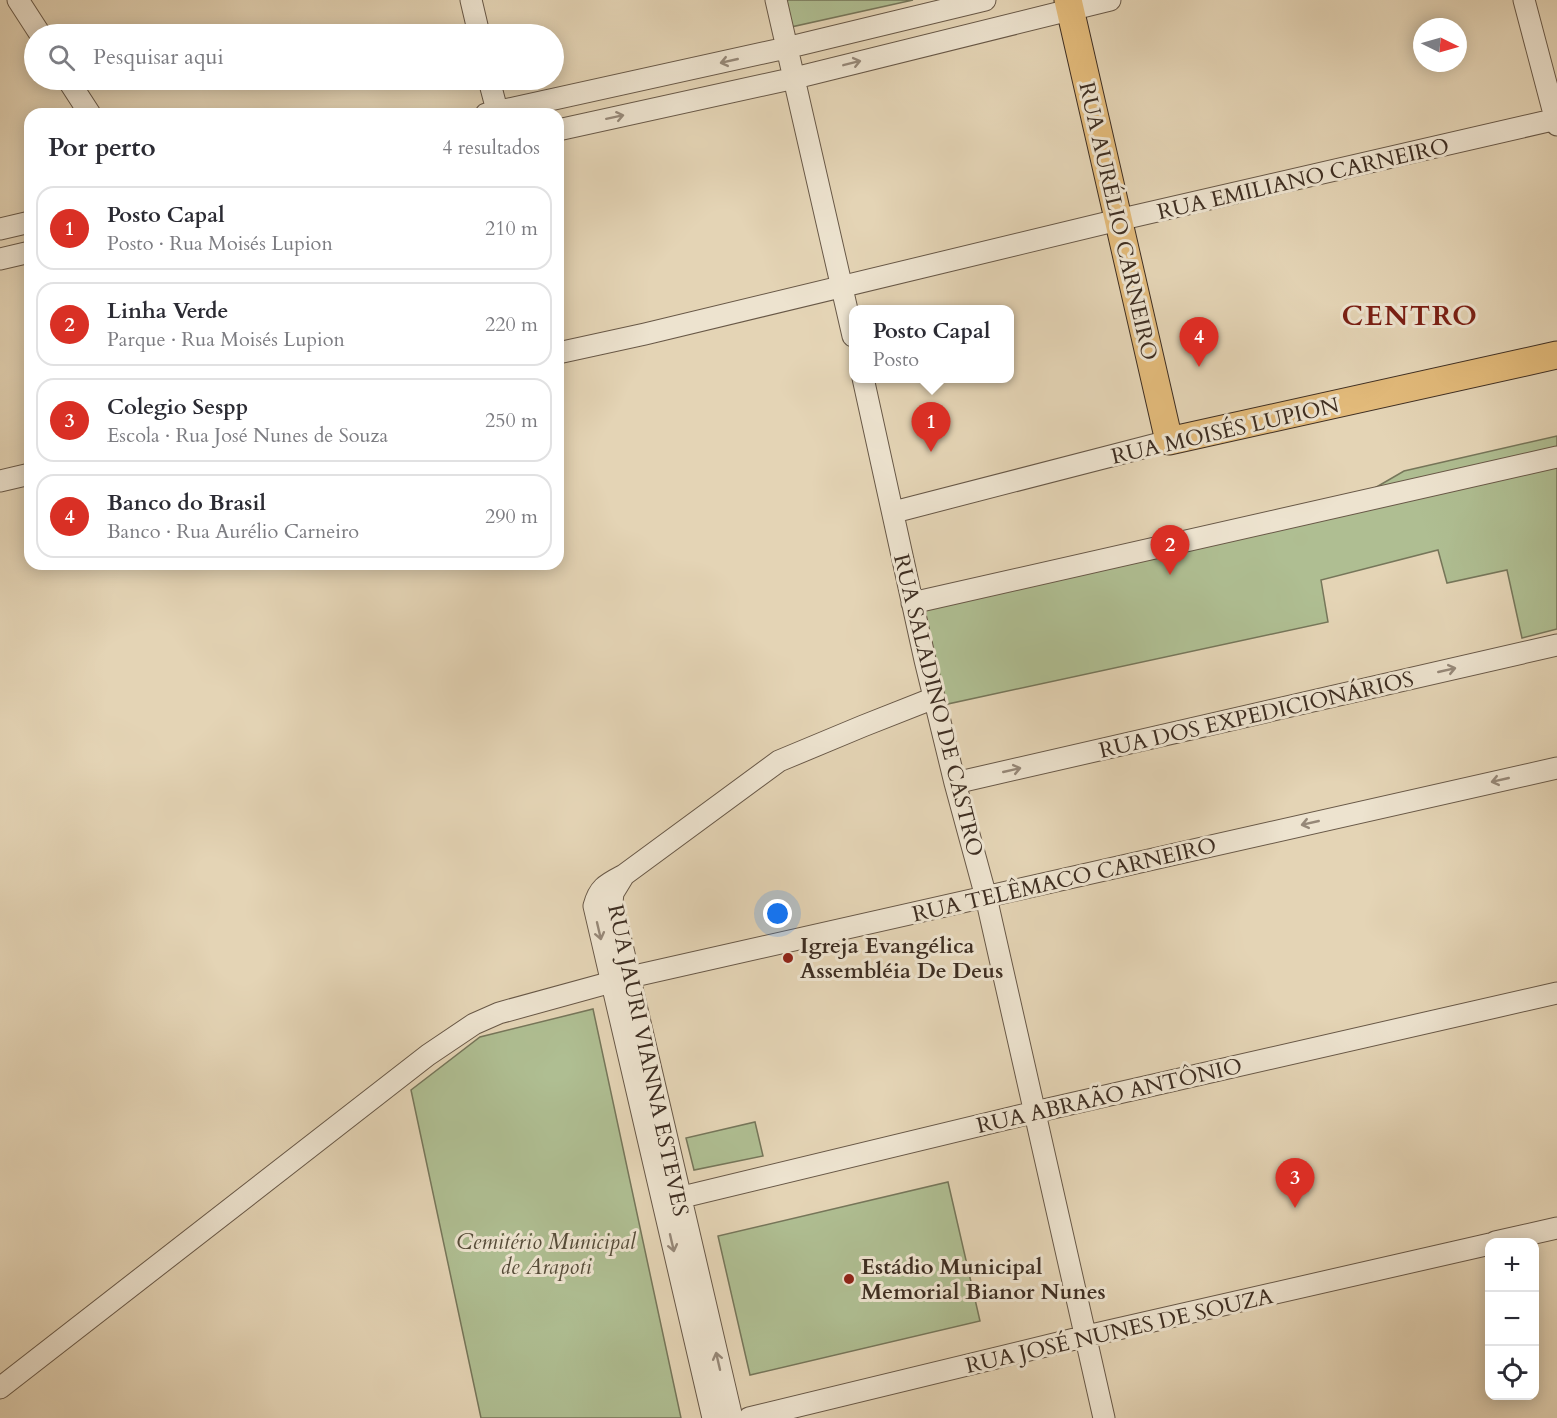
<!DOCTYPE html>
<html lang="pt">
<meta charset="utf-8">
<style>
body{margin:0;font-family:Cardo,serif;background:#f2f2f3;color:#2b2b33}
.controls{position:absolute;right:18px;bottom:18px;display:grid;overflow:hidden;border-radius:12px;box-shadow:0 3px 15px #0003}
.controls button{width:54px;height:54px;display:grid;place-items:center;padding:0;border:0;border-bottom:2px solid #e1e1e2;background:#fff;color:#2b2b33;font:30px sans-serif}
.compass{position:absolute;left:1413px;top:18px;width:54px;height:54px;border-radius:50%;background:#fff;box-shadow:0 3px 15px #0003;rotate:95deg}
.you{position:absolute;left:778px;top:914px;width:21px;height:21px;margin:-15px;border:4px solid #fff;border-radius:50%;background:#1a73e8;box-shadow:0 0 0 9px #1a73e833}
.badge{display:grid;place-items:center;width:39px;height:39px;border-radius:50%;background:#d93025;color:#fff;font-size:20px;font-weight:700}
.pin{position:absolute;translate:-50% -50px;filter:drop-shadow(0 2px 3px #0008)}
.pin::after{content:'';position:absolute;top:32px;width:21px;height:18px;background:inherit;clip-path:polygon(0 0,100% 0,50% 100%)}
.popup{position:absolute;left:849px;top:305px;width:165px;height:78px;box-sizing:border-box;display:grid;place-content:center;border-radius:12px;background:#fff;filter:drop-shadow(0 2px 4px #0005);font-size:20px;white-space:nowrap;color:#7c7c81}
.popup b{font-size:22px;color:#2b2b33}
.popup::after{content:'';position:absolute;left:50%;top:100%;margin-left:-12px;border:12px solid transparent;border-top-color:#fff}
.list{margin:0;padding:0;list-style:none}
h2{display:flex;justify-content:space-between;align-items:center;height:78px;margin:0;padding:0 24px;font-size:26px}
h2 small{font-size:20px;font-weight:400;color:#7c7c81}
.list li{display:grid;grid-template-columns:39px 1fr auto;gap:18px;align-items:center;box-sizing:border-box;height:84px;margin:0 12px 12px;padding:0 12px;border:2px solid #e1e1e2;border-radius:18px}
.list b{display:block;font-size:22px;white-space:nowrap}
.list p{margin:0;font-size:20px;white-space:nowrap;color:#7c7c81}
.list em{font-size:20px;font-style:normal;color:#7c7c81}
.icon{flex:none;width:33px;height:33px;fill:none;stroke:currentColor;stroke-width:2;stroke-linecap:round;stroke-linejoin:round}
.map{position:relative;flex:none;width:1557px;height:1418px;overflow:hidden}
.search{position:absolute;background:#fff;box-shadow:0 3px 15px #0003;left:24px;top:24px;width:540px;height:66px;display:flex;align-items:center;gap:15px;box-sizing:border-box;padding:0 21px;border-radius:33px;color:#7c7c81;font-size:22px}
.panel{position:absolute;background:#fff;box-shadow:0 3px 15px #0003;left:24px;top:108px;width:540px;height:462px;border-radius:18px}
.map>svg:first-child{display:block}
.green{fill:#afbe92;stroke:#76765a;stroke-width:1.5}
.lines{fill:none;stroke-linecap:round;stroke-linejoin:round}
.minor-casing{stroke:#685847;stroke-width:23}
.major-casing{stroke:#3e2e22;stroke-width:29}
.minor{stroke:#ede3cf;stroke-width:21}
.major{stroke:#e2ba7a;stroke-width:27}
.oneway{stroke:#968878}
.poi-dot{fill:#8f2418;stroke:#ede3cf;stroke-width:2}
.labels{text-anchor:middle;stroke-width:6;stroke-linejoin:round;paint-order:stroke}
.street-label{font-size:22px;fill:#3e2e22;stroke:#ede3cf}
.poi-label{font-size:22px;font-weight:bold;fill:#3e2e22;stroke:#ede3cf;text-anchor:start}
.park-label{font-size:22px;font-style:italic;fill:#554b38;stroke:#ede3cf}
.district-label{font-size:28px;font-weight:bold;letter-spacing:1.5px;fill:#7a1f14;stroke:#ede3cf}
</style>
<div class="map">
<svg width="1557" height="1418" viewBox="0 0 1557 1418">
<rect width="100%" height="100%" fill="#e4d4b5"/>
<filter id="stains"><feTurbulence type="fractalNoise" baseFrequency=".00333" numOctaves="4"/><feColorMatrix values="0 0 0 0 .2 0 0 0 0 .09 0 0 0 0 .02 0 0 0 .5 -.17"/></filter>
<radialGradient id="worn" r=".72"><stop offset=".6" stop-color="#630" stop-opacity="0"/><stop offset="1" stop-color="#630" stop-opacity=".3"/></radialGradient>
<path class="green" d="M 785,0 L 913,0 L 791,27 Z
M 1557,436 L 1557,629 L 1522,638 L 1507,570 L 1447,583 L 1438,550 L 1321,580 L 1328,622 L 943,705 L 919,592 L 1361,496 L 1404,471 Z
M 593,1009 L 681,1418 L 481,1418 L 411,1090 L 480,1037 Z
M 755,1122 L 763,1156 L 694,1170 L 686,1138 Z
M 948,1182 L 980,1321 L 750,1375 L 718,1236 Z"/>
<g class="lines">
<g class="minor-casing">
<path id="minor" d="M 18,0 L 40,34
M 471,0 L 479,34
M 776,0 L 853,336
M 1524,0 L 1557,125
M 68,80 L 90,114
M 489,80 L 498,114
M 486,114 L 786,48 L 985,0
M 558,130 L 795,78 L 1110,0
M 0,229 L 30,222
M 0,259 L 30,252
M 558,353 L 645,334 L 1118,220 L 1557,119
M 863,378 L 925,660 L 955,783 L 986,897 L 1104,1418
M 0,481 L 30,474
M 894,512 L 1169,441
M 912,603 L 1557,457
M 955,783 L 1557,645
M 624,875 L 779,761 L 863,726 L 934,698
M 666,1201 L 1035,1112 L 1557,993
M 1495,1242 L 1557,1228
M 0,1388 L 428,1055 L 474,1024 L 499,1013 L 630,977 L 1557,768
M 713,1418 L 594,906 C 599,887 607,884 624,875 L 613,893 L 612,902 L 732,1418
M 749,1418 L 1087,1336 L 1490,1244"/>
</g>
<g class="major-casing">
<path id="major" d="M 1068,0 L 1169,441 L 1557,355"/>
</g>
<use href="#minor" class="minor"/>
<use href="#major" class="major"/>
</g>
<defs><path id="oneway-shaft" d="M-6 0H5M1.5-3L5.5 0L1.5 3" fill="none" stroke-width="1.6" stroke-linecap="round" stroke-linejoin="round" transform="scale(1.5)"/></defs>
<g class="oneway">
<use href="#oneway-shaft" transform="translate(729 61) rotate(167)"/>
<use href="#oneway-shaft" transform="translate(852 63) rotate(-14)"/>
<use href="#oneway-shaft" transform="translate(615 117) rotate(-12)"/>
<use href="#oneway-shaft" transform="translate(1447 670) rotate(-13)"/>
<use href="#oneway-shaft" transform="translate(1012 770) rotate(-13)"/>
<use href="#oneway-shaft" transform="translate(1500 780) rotate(167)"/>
<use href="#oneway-shaft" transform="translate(1310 823) rotate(167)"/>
<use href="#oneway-shaft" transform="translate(599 931) rotate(77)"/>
<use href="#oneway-shaft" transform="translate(672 1243) rotate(77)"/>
<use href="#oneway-shaft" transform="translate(718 1361) rotate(-103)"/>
</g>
<g class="poi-dot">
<circle cx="788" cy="958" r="6"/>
<circle cx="849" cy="1279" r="6"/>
</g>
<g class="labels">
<g class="street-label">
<text transform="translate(1303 178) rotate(-13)" y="8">RUA EMILIANO CARNEIRO</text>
<text transform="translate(1119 221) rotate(77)" y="8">RUA AURÉLIO CARNEIRO</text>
<text transform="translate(1225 430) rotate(-13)" y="8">RUA MOISÉS LUPION</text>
<text transform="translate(939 705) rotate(76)" y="8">RUA SALADINO DE CASTRO</text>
<text transform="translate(1256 714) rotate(-13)" y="8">RUA DOS EXPEDICIONÁRIOS</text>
<text transform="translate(1064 879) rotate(-13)" y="8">RUA TELÊMACO CARNEIRO</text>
<text transform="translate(649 1060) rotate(78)" y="8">RUA JAURI VIANNA ESTEVES</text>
<text transform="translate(1109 1095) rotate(-13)" y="8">RUA ABRAÃO ANTÔNIO</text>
<text transform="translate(1119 1330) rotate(-13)" y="8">RUA JOSÉ NUNES DE SOUZA</text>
</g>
<g class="poi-label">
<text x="800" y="953">Igreja Evangélica<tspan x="800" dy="25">Assembléia De Deus</tspan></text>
<text x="861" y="1274">Estádio Municipal<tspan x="861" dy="25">Memorial Bianor Nunes</tspan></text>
</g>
<g class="park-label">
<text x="546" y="1249">Cemitério Municipal<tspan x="546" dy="25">de Arapoti</tspan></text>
</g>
<g class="district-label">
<text x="1410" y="325">CENTRO</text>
</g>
</g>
<rect width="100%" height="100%" filter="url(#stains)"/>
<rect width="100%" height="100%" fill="url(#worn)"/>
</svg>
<div class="controls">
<button>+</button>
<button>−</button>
<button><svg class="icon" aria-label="locate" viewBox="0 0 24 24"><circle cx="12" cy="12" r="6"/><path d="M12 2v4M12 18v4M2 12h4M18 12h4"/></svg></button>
</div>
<svg class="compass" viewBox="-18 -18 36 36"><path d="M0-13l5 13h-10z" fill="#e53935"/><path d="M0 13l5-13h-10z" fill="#7c7c81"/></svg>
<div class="you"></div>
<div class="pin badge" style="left:931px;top:452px">1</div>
<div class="popup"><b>Posto Capal</b>Posto</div>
<div class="pin badge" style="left:1170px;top:575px">2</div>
<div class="pin badge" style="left:1295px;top:1208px">3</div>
<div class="pin badge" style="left:1199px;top:367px">4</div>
<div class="search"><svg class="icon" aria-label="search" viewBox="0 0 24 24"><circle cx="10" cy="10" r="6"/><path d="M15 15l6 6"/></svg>Pesquisar aqui</div>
<section class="panel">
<h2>Por perto<small>4 resultados</small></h2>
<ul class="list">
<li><span class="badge">1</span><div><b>Posto Capal</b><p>Posto · Rua Moisés Lupion</p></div><em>210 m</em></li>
<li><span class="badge">2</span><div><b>Linha Verde</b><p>Parque · Rua Moisés Lupion</p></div><em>220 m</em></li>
<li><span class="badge">3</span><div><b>Colegio Sespp</b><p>Escola · Rua José Nunes de Souza</p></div><em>250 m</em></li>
<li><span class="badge">4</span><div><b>Banco do Brasil</b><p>Banco · Rua Aurélio Carneiro</p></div><em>290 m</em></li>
</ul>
</section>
</div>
